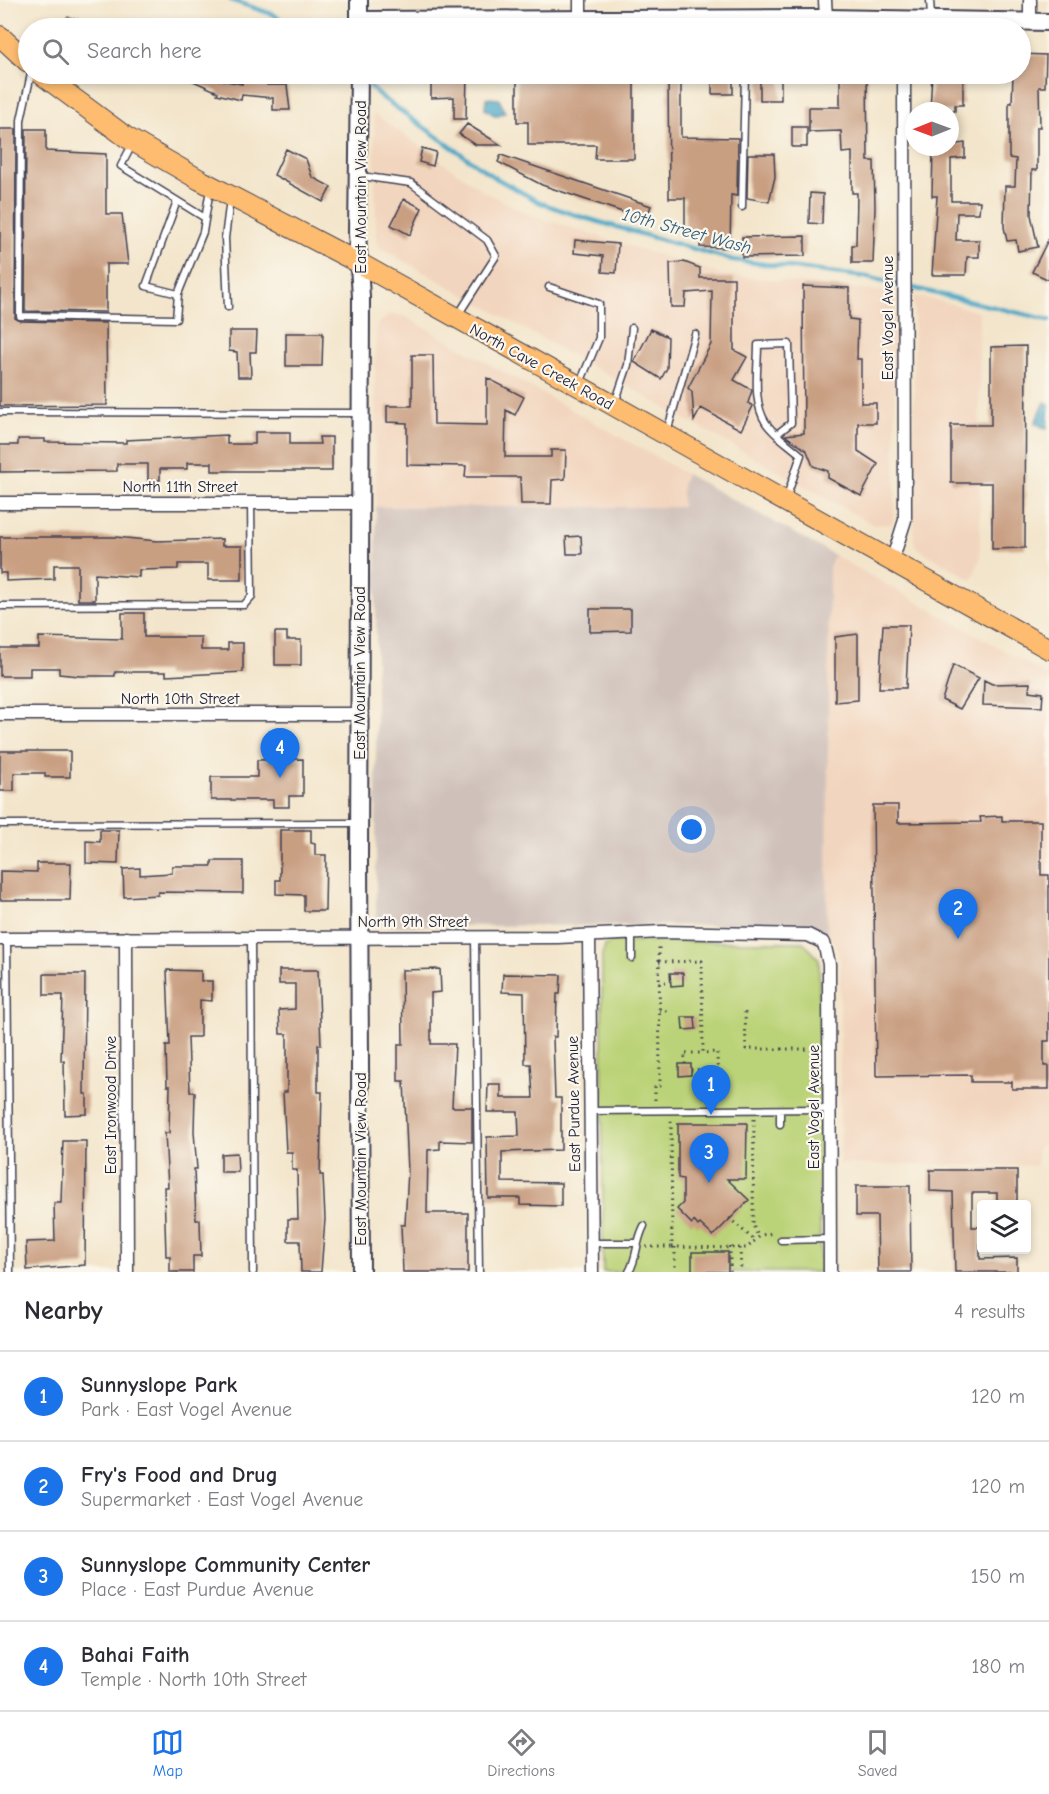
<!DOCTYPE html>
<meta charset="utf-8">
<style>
body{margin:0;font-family:"Comic Neue",sans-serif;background:#f2f2f3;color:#2b2b33}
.controls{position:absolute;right:18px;bottom:18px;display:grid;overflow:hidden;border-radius:6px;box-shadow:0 3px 9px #0003}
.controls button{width:54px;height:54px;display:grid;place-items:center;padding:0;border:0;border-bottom:2px solid #e1e1e2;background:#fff;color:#2b2b33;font:30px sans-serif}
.compass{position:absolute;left:905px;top:102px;width:54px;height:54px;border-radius:50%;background:#fff;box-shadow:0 3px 9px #0003;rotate:269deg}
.you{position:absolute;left:692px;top:830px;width:21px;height:21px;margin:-15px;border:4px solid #fff;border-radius:50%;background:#1a73e8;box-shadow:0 0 0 9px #1a73e833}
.badge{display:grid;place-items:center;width:39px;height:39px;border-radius:50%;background:#1a73e8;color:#fff;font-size:20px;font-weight:700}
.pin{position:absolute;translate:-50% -50px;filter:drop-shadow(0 2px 3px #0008)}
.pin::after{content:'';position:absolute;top:32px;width:21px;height:18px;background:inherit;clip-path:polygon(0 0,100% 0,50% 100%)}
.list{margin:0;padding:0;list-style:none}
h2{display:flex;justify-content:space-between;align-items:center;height:78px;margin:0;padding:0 24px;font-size:26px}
h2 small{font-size:20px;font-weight:400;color:#7c7c81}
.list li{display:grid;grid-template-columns:39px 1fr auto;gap:18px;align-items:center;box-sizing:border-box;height:90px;padding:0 24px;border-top:2px solid #e1e1e2}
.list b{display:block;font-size:22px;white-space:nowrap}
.list p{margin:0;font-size:20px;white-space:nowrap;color:#7c7c81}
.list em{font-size:20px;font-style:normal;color:#7c7c81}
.icon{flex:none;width:33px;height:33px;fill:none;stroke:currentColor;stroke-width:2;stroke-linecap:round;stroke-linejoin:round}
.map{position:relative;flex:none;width:1049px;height:1272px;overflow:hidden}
.search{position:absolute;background:#fff;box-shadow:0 3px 9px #0003;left:18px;right:18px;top:18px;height:66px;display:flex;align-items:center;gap:15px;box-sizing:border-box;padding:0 21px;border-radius:33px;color:#7c7c81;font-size:22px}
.sheet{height:438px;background:#fff}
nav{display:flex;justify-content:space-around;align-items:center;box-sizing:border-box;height:84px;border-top:2px solid #e1e1e2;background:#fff;font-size:16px;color:#7c7c81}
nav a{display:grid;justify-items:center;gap:3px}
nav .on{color:#1a73e8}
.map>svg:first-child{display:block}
.built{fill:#f2d5be}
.industrial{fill:#cfc1ba}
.green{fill:#bbd378;stroke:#6e7a5a;stroke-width:1.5}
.water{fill:#46a6c6;stroke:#346480;stroke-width:1.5}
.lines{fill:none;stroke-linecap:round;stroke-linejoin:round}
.stream{stroke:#46a6c6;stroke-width:4.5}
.building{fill:#c99f82}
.service-casing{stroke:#413f51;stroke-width:9}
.minor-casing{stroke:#413f51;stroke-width:15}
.tertiary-casing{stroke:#413f51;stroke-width:20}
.primary-casing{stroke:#413f51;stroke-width:22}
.path{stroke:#413f51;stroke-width:3;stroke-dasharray:1.5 4.5;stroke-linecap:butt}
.service{stroke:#fff;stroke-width:6}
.minor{stroke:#fff;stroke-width:12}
.tertiary{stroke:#fff;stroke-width:16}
.primary{stroke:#fdbc6f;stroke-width:20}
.labels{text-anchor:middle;stroke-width:4.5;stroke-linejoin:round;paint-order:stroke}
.street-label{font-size:16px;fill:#22223b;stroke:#fbf7ec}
.water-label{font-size:18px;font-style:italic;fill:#325d7a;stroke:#fbf7ec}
</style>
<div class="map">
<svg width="1049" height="1272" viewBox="0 0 1049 1272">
<rect width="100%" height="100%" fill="#fbf7ec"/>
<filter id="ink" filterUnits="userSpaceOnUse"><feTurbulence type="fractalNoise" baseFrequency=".0167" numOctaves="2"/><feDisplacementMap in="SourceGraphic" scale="12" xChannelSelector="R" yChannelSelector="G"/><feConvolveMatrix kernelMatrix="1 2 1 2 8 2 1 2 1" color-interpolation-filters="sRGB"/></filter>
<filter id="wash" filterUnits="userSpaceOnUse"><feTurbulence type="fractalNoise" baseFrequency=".008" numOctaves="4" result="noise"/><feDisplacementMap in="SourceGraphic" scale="24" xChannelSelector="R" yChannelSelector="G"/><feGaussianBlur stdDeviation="1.35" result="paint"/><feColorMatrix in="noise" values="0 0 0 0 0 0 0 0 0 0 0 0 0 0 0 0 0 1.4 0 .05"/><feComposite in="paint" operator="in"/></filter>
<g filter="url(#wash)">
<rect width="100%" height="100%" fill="#f3e5cb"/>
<path class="built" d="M 374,114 L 485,192 L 530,215 L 723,275 L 895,293 L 895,510 L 892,524 L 874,525 L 379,247 L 376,231 Z
M 914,296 L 938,300 L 979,312 L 980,559 L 972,580 L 917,548 L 914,542 Z
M 391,314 L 404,316 L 686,474 L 682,484 L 683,507 L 376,507 L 375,364 L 377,324 Z
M 834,555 L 1049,676 L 1049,1144 L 1040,1145 L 1037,1149 L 1037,1166 L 840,1164 L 840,959 L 835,943 L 827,933 L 829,568 Z"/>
<path class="industrial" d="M 686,474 L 834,555 L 829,568 L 827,933 L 801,925 L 389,926 L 381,922 L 376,915 L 376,507 L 682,507 L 682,484 Z"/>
<path class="green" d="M 612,941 L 803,942 L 819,959 L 820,1272 L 603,1272 L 602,955 L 605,946 Z"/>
<path class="water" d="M 486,98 L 499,99 L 505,112 L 496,116 L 485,109 Z
M 1045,402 L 1049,404 L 1047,429 L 1035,423 Z"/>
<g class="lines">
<path class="stream" d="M 231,0 L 272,14 L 295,28
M 363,79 L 380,96 L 494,177 L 541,203 L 578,216 L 733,260 L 866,277 L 1049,320"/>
</g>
<g id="blocks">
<path class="building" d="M 1020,54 L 1046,55 L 1045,87 L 1039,87 L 1040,127 L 1037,127 L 1037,170 L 1032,170 L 1031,215 L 1038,247 L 1018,251 L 1016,240 L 1007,241 L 1004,227 L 1005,186 L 1015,186 L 1016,159 L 1009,158 L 1009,103 L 1012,103 L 1013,74 L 1020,74 Z
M 191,74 L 242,84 L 242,74 L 268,74 L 267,85 L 287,85 L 290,110 L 273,110 L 273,98 L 242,95 L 241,100 L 217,94 L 218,92 L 189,79 Z
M 431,74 L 467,74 L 466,119 L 454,119 L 454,97 L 431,98 Z
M 517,74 L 634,74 L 634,159 L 595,159 L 596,145 L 528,145 L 528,122 L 517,122 Z
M 668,74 L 681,74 L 681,137 L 738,138 L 737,196 L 731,195 L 730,248 L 700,247 L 701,235 L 685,235 L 685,198 L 669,198 Z
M 712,74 L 733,74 L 733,94 L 712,94 Z
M 760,74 L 781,74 L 781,100 L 760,100 Z
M 840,74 L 867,74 L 868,161 L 874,161 L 875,208 L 873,263 L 852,263 L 852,245 L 856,245 L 857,193 L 852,193 L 852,152 L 842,153 L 841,131 L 809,132 L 809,107 L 840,107 Z
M 932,74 L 963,74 L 963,105 L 955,105 L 955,111 L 930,111 Z
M 467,124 L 501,145 L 476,145 L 459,134 Z
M 792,127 L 807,127 L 807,147 L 792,147 Z
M 0,129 L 16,129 L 15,318 L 20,321 L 106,323 L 107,405 L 0,406 Z
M 26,129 L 46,129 L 46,151 L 106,154 L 106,214 L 122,214 L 128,264 L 106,264 L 106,312 L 25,311 Z
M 965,143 L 965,158 L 951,159 L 951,201 L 980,201 L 979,213 L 957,213 L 956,240 L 979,240 L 979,257 L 967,257 L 966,275 L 932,275 L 937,196 L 932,196 L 933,147 Z
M 422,148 L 436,152 L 433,166 L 419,162 Z
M 286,149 L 306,159 L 312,177 L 331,187 L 323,202 L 274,175 Z
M 748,154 L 774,154 L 775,177 L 769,202 L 747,198 Z
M 501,155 L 651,206 L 646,220 L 542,185 L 498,162 Z
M 810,193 L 823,194 L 822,224 L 809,223 Z
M 404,199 L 422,208 L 410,235 L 391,225 Z
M 805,236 L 805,256 L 742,257 L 742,237 Z
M 1049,238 L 1049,280 L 1032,272 Z
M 575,240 L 618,244 L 616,273 L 602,272 L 603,256 L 574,253 Z
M 684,262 L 700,268 L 700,278 L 734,278 L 734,350 L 747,357 L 734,380 L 752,390 L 748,403 L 753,406 L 741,430 L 701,408 L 694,421 L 692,392 L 688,388 L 711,344 L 712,291 L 686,293 L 685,307 L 671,307 L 670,263 Z
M 803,286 L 849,288 L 849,319 L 858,320 L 857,359 L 861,359 L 861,403 L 876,403 L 876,423 L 858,423 L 858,451 L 878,464 L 861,496 L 828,478 L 828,471 L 813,466 L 807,451 L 785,435 L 804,433 Z
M 651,329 L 668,337 L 667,368 L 661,379 L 634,362 Z
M 229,331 L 257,331 L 256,352 L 250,352 L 251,377 L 238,377 L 237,352 L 229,351 Z
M 286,333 L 323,333 L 322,366 L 286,366 Z
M 1026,346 L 1025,548 L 992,549 L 992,483 L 951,483 L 951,425 L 991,425 L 991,347 Z
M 412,355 L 433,355 L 434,424 L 487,425 L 487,378 L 524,397 L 515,415 L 506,410 L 505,457 L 551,457 L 551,450 L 566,450 L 565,479 L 552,480 L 551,504 L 521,504 L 520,477 L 465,477 L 466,466 L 407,465 L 407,423 L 387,422 L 387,406 L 412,406 Z
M 255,432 L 290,432 L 290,444 L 320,444 L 319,437 L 332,437 L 332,471 L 212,471 L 212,463 L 187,463 L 187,469 L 160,469 L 160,480 L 148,480 L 148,464 L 117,464 L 117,471 L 0,472 L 0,445 L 18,445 L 18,439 L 45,439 L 45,442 L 126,443 L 126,440 L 227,435 L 227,444 L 255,444 Z
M 581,536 L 582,554 L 567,554 L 566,537 Z
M 0,537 L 115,537 L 157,541 L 222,539 L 222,546 L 242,546 L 242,580 L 208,580 L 208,564 L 178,564 L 178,569 L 139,570 L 139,577 L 95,574 L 95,600 L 78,600 L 78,565 L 54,565 L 54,579 L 6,581 L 6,573 L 0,573 Z
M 590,609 L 631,609 L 631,631 L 590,632 Z
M 122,613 L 144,613 L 144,637 L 201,637 L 201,650 L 228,650 L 228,643 L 243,643 L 243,672 L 166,676 L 166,672 L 115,672 L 115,676 L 80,676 L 59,674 L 59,668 L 30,668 L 30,676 L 0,676 L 0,648 L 39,648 L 39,637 L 122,639 Z
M 883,625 L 909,625 L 906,688 L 879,688 Z
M 275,632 L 287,632 L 287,640 L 301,640 L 301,665 L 275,665 Z
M 858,634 L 858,700 L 835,702 L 835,637 Z
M 953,665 L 979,678 L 960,709 L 942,700 Z
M 984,680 L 992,684 L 1030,683 L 1029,691 L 1043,693 L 1042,707 L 983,705 Z
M 0,751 L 70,751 L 70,777 L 45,777 L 45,773 L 14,773 L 14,791 L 0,791 Z
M 303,759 L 303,796 L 289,796 L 289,807 L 273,807 L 273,800 L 211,800 L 211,777 L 257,777 L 257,760 Z
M 873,805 L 898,805 L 898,823 L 981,822 L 980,817 L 1002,816 L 1002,821 L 1041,821 L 1041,875 L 1049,875 L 1049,1041 L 1044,1041 L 1044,1066 L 1049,1066 L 1049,1089 L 1012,1089 L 1012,1082 L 971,1082 L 971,1075 L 876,1076 Z
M 100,830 L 119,830 L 118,864 L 86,863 L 86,841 L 100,842 Z
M 280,830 L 311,830 L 311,843 L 315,844 L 315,855 L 326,855 L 325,911 L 304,911 L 304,895 L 276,894 L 276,880 L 280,880 Z
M 212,861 L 243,861 L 243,893 L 158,892 L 158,895 L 124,897 L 123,869 L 140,868 L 140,875 L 172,873 L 172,866 L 212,866 Z
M 37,863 L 71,863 L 70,900 L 0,900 L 0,871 L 37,872 Z
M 440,969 L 441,992 L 431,993 L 431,1044 L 455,1044 L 452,1107 L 472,1107 L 472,1142 L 440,1141 L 440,1149 L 428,1150 L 427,1213 L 468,1213 L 468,1272 L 403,1272 L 401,1225 L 405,1225 L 408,1171 L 404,1081 L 398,1081 L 398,1044 L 403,1044 L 402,970 Z
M 167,970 L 201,971 L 201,981 L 212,981 L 212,1001 L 200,1000 L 200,1037 L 188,1037 L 190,1092 L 195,1092 L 194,1132 L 197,1169 L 194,1169 L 196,1220 L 200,1220 L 201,1256 L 193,1256 L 193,1272 L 170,1272 L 170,1256 L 166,1256 L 164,1187 L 168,1187 L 165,1133 L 169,1133 L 170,1086 L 167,1086 L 166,1046 L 170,1046 Z
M 279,970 L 318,970 L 321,1045 L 318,1045 L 318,1092 L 322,1092 L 320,1175 L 323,1175 L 325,1219 L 321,1272 L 301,1272 L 300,1241 L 288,1241 L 288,1219 L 298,1219 L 297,1170 L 292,1170 L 292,1152 L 286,1152 L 283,1092 L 287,1092 L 287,1034 L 280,1034 L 279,1010 L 295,1009 L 295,984 L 279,984 Z
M 670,973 L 683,973 L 683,985 L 671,986 Z
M 44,974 L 85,974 L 84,1094 L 87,1094 L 87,1114 L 65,1115 L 64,1061 L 61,1061 L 63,995 L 44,995 Z
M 503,974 L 561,975 L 560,994 L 557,994 L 556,1037 L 553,1037 L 555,1098 L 561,1098 L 561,1150 L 502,1152 L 502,1182 L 561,1183 L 561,1206 L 520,1205 L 520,1198 L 488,1198 L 487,1137 L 519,1136 L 518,1112 L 487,1112 L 488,1084 L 501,1084 L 501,1098 L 533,1098 L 531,1064 L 525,1064 L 524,993 L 502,992 Z
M 682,1017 L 695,1017 L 696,1029 L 683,1030 Z
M 679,1064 L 691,1064 L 691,1075 L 679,1076 Z
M 678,1123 L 747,1123 L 746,1179 L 727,1179 L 749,1200 L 713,1236 L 700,1224 L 698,1226 L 694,1221 L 692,1224 L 677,1209 L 683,1203 L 683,1179 L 678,1178 Z
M 63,1141 L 86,1141 L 85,1265 L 27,1270 L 26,1242 L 55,1241 L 54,1203 L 61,1203 Z
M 237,1153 L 238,1172 L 221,1172 L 221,1154 Z
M 930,1170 L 1017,1170 L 1017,1204 L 997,1204 L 997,1193 L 972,1193 L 972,1227 L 980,1227 L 980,1259 L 1017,1258 L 1017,1272 L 955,1272 L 953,1192 L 930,1191 Z
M 856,1186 L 910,1186 L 911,1272 L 878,1272 L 877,1216 L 856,1216 Z
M 692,1252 L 728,1252 L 728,1272 L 692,1272 Z"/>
</g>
</g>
<g filter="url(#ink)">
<use href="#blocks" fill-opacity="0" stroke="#413f51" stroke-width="1.5"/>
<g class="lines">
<g class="service-casing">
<path id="service" d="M 930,0 L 931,17
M 68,21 L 100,28
M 31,74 L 21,120 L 20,316 L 176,319 L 178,294 L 203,232 L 210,189
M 66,88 L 74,74
M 132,145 L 121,166 L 205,218
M 360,176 L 411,183 L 487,240 L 496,256 L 458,315
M 177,201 L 146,286 L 178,294
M 742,207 L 745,74
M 549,287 L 599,304 L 599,338 L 580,383
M 228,307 L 225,238 L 230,199
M 615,403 L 628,365 L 632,328
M 0,412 L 360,413
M 667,432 L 695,334
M 777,434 L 791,423 L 789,344 L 758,345 C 758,369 752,402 766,423 C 774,435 790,445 801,455 L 786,499
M 0,606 L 244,605 L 252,596 L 251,502
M 0,824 L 358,823
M 632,933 L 632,958
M 475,937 L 479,1272
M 251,938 L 253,1272
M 7,939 L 10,1272
M 590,1111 L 829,1109
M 780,1124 L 780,1110
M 781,1240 L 830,1239
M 591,1243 L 636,1243
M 629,1272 C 638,1256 635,1244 644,1226"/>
</g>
<g class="minor-casing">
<path id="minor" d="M 580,0 L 580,19
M 825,0 L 826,18
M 1030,21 L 1030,0
M 0,503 L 360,503
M 892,561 L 905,520 L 904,74
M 0,714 L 359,714
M 589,936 L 592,1272
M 126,938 L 127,1272
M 0,939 L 558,937 L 662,932 L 808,935 L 824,943 L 829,964 L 830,1272"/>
</g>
<g class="tertiary-casing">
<path id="tertiary" d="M 359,0 L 359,28
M 359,20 L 826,18 L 1049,22
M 359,74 L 357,233 L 361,297 L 359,858 L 361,1272"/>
</g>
<g class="primary-casing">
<path id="primary" d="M 0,36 L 28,62
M 41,74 L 126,137 L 200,180 L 359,263 L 1049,649"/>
</g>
<path class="path" d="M 659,962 L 702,961 L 703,1053 L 717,1052 L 718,1090
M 659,983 L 666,982
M 659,1011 L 667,1011
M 745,1012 L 746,1049 L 815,1049
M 685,1064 L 685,1053 L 703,1053
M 691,1070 L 709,1069
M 655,1100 L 655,1086 L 660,1086 L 659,946
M 754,1119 L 753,1225 L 758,1236
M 729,1218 L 753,1239
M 646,1247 L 672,1247 L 671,1121
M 672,1247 L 747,1248 L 761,1235 L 773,1233
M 675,1247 L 675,1272
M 740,1248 L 741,1272
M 730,1272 L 730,1247"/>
<use href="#service" class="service"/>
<use href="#minor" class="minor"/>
<use href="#tertiary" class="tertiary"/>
<use href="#primary" class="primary"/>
</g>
</g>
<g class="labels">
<g class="street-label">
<text transform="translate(360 187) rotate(-90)" y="6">East Mountain View Road</text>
<text transform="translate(887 318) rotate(-90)" y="6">East Vogel Avenue</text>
<text transform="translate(542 366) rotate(29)" y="6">North Cave Creek Road</text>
<text x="180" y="492">North 11th Street</text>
<text transform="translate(359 673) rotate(-90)" y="6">East Mountain View Road</text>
<text x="180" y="704">North 10th Street</text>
<text x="413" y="927">North 9th Street</text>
<text transform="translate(573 1104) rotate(-91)" y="6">East Purdue Avenue</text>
<text transform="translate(110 1105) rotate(-90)" y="6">East Ironwood Drive</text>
<text transform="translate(813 1107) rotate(-90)" y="6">East Vogel Avenue</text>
<text transform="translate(360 1159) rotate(-90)" y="6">East Mountain View Road</text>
</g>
<g class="water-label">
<text transform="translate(687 231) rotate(15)" y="6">10th Street Wash</text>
</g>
</g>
</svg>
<div class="controls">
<button><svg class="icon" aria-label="layers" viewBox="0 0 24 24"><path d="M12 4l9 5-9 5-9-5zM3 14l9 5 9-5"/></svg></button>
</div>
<svg class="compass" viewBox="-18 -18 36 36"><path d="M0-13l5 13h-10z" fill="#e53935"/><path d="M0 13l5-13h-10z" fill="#7c7c81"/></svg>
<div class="you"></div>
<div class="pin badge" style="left:711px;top:1115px">1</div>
<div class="pin badge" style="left:958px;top:939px">2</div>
<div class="pin badge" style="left:709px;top:1183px">3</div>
<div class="pin badge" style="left:280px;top:778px">4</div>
<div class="search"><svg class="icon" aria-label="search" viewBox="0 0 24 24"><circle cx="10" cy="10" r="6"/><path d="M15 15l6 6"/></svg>Search here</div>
</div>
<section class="sheet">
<h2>Nearby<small>4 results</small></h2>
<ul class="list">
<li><span class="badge">1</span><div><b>Sunnyslope Park</b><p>Park · East Vogel Avenue</p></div><em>120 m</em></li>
<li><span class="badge">2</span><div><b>Fry's Food and Drug</b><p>Supermarket · East Vogel Avenue</p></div><em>120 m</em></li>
<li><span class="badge">3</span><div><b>Sunnyslope Community Center</b><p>Place · East Purdue Avenue</p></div><em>150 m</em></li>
<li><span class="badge">4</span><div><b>Bahai Faith</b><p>Temple · North 10th Street</p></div><em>180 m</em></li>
</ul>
</section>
<nav>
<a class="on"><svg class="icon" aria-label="map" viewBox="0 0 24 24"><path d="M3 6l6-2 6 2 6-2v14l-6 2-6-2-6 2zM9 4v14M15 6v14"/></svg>Map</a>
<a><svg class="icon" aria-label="directions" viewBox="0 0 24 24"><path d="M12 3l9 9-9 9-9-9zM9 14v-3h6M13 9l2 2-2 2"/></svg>Directions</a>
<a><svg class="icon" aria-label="saved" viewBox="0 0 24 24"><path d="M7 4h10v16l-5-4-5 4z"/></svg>Saved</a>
</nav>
